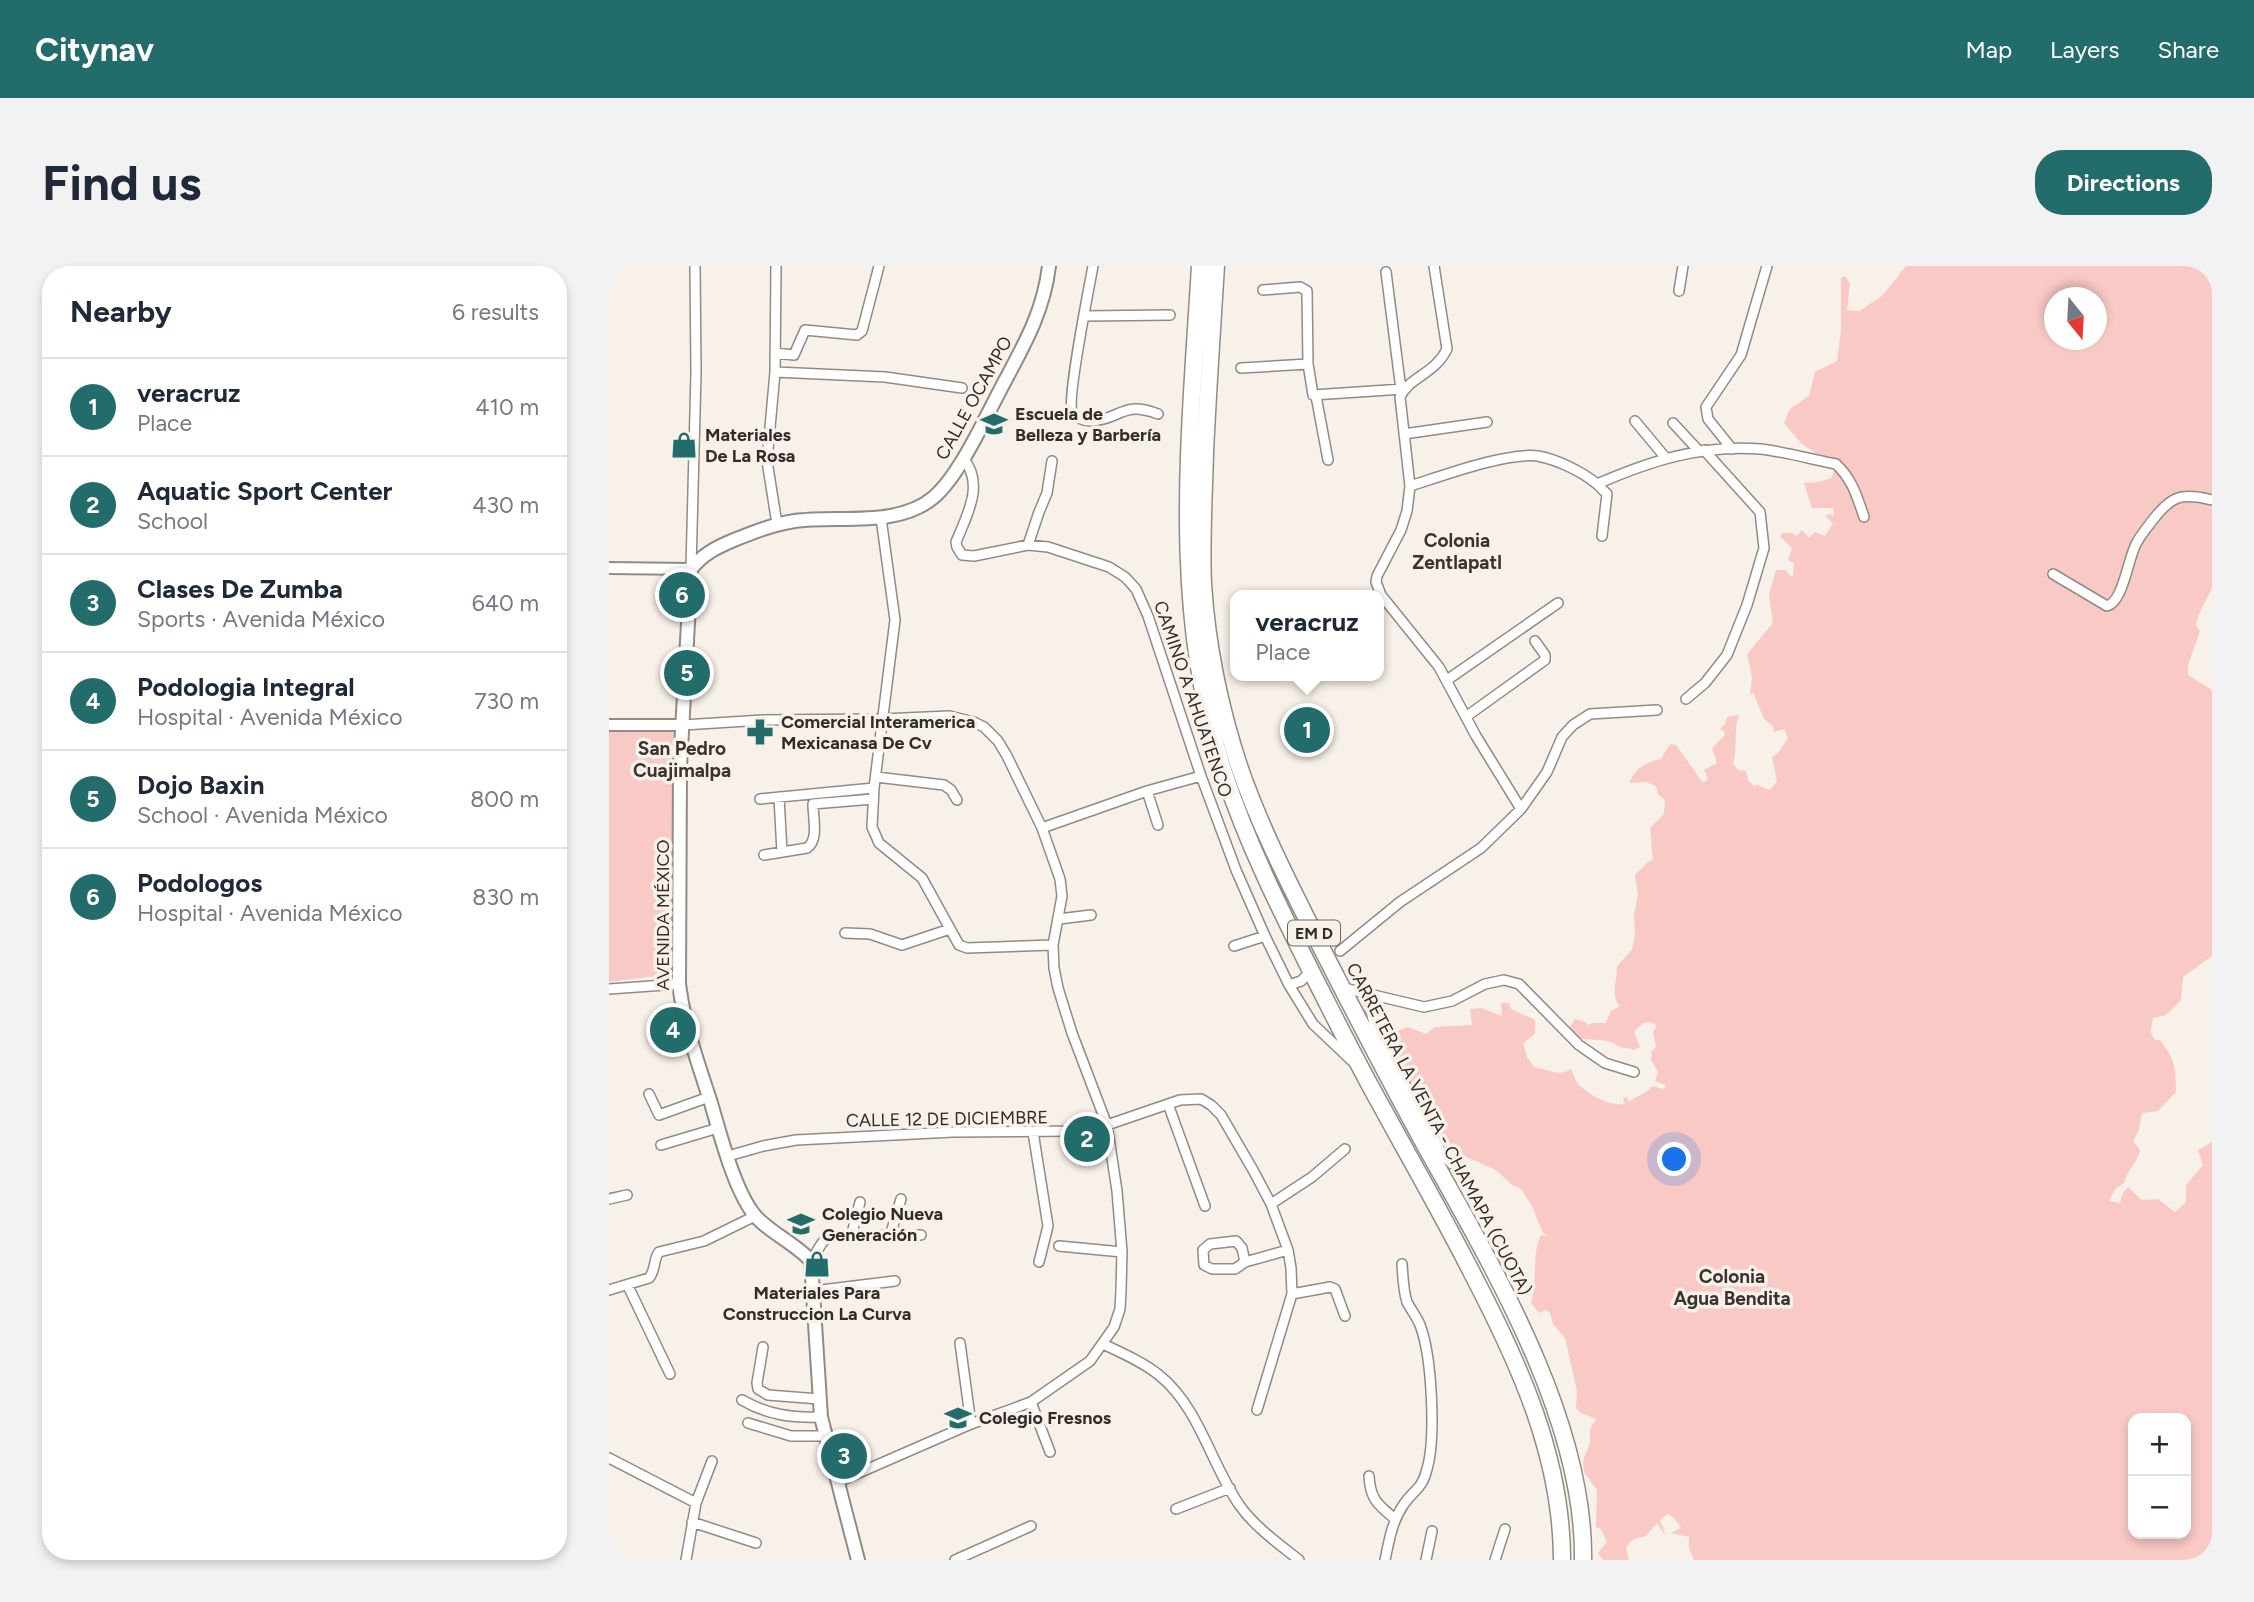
<!DOCTYPE html>
<meta charset="utf-8">
<style>
body{margin:0;font-family:Figtree,sans-serif;background:#f2f2f3;color:#1f2937}
.controls{position:absolute;right:21px;bottom:21px;display:grid;overflow:hidden;border-radius:14px;box-shadow:0 4px 10px #0003}
.controls button{width:63px;height:63px;display:grid;place-items:center;padding:0;border:0;border-bottom:2px solid #e0e1e3;background:#fff;color:#1f2937;font:35px sans-serif}
.compass{position:absolute;left:1435px;top:21px;width:63px;height:63px;border-radius:50%;background:#fff;box-shadow:0 4px 10px #0003;rotate:162deg}
.you{position:absolute;left:1066px;top:894px;width:24px;height:24px;margin:-18px;border:5px solid #fff;border-radius:50%;background:#1a73e8;box-shadow:0 0 0 10px #1a73e833}
.badge{display:grid;place-items:center;width:46px;height:46px;border-radius:50%;background:#226d6b;color:#fff;font-size:23px;font-weight:700}
.pin{position:absolute;translate:-50% -50%;border:4px solid #fff;box-shadow:0 2px 7px #0006}
.popup{position:absolute;left:621px;top:324px;width:154px;height:91px;box-sizing:border-box;display:grid;place-content:center;border-radius:14px;background:#fff;filter:drop-shadow(0 2px 5px #0005);font-size:23px;white-space:nowrap;color:#747a83}
.popup b{font-size:26px;color:#1f2937}
.popup::after{content:'';position:absolute;left:50%;top:100%;margin-left:-14px;border:14px solid transparent;border-top-color:#fff}
.list{margin:0;padding:0;list-style:none}
h2{display:flex;justify-content:space-between;align-items:center;height:91px;margin:0;padding:0 28px;font-size:30px}
h2 small{font-size:23px;font-weight:400;color:#747a83}
.list li{display:grid;grid-template-columns:46px 1fr auto;gap:21px;align-items:center;box-sizing:border-box;height:98px;padding:0 28px;border-top:2px solid #e0e1e3}
.list b{display:block;font-size:26px;white-space:nowrap}
.list p{margin:0;font-size:23px;white-space:nowrap;color:#747a83}
.list em{font-size:23px;font-style:normal;color:#747a83}
.map{position:relative;flex:none;width:1603px;height:1294px;overflow:hidden;border-radius:28px}
header{display:flex;align-items:center;gap:42px;box-sizing:border-box;height:98px;padding:0 35px;background:#226d6b;color:#fff}
header strong{font-size:33px}
nav{display:flex;gap:38px;margin-inline-start:auto;font-size:24px}
.intro{display:flex;align-items:center;justify-content:space-between;box-sizing:border-box;height:168px;padding:0 42px}
h1{margin:0;font-size:49px}
.button{padding:18px 32px;border-radius:28px;background:#226d6b;color:#fff;font-size:24px;font-weight:700}
main{display:flex;gap:42px;padding:0 42px}
aside{flex:1;background:#fff;border-radius:28px;box-shadow:0 4px 10px #0003}
.map>svg:first-child{display:block}
.green{fill:#f8c9c5;fill-rule:evenodd}
.lines{fill:none;stroke-linecap:round;stroke-linejoin:round}
.minor-casing{stroke:#918b84;stroke-width:12}
.tertiary-casing{stroke:#918b84;stroke-width:14}
.secondary-casing{stroke:#918b84;stroke-width:16}
.motorway-casing{stroke:#918b84;stroke-width:19}
.minor{stroke:#fff;stroke-width:9}
.tertiary{stroke:#fff;stroke-width:10}
.secondary{stroke:#fff;stroke-width:12}
.motorway{stroke:#fff;stroke-width:16}
.labels{text-anchor:middle;stroke-width:7;stroke-linejoin:round;paint-order:stroke}
.shield{fill:#f8f1e9;stroke:#6b6763;stroke-width:2}
.shield-label{font-size:16px;font-weight:bold;fill:#2f2c29}
.street-label{font-size:18px;fill:#2f2c29;stroke:#f8f1e9}
.poi-label{font-size:18px;font-weight:bold;fill:#2f2c29;stroke:#f8f1e9;text-anchor:start}
.neighbourhood-label{font-size:19px;font-weight:bold;fill:#3a342e;stroke:#f8f1e9}
</style>
<header>
<strong>Citynav</strong>
<nav><a>Map</a><a>Layers</a><a>Share</a></nav>
</header>
<div class="intro"><h1>Find us</h1><a class="button">Directions</a></div>
<main>
<aside>
<h2>Nearby<small>6 results</small></h2>
<ul class="list">
<li><span class="badge">1</span><div><b>veracruz</b><p>Place</p></div><em>410 m</em></li>
<li><span class="badge">2</span><div><b>Aquatic Sport Center</b><p>School</p></div><em>430 m</em></li>
<li><span class="badge">3</span><div><b>Clases De Zumba</b><p>Sports · Avenida México</p></div><em>640 m</em></li>
<li><span class="badge">4</span><div><b>Podologia Integral</b><p>Hospital · Avenida México</p></div><em>730 m</em></li>
<li><span class="badge">5</span><div><b>Dojo Baxin</b><p>School · Avenida México</p></div><em>800 m</em></li>
<li><span class="badge">6</span><div><b>Podologos</b><p>Hospital · Avenida México</p></div><em>830 m</em></li>
</ul>
</aside>
<div class="map">
<svg width="1603" height="1294" viewBox="0 0 1603 1294">
<rect width="100%" height="100%" fill="#f8f1e9"/>
<path class="green" d="M 1297,0 L 1603,0 L 1603,322 C 1596,338 1590,343 1587,360 L 1591,365 L 1579,399 L 1579,409 L 1603,424 L 1603,690 L 1574,711 L 1572,734 L 1557,749 L 1544,752 C 1543,762 1539,765 1546,774 L 1551,774 C 1566,793 1567,802 1567,826 L 1549,845 L 1533,847 L 1530,864 L 1524,875 L 1531,884 C 1529,896 1518,904 1515,917 L 1506,923 L 1500,935 L 1511,937 L 1514,927 L 1519,921 L 1533,934 L 1549,933 L 1566,946 L 1577,936 L 1577,919 L 1594,899 L 1589,884 L 1603,876 L 1603,1294 L 1085,1294 L 1080,1282 L 1080,1271 L 1062,1267 L 1072,1262 L 1064,1251 L 1059,1248 L 1051,1254 L 1057,1270 L 1048,1257 L 1037,1270 L 1025,1273 L 1017,1281 L 1020,1294 L 994,1294 L 989,1287 L 998,1276 L 992,1263 L 987,1261 L 988,1224 L 975,1206 L 974,1195 L 981,1177 L 981,1163 L 987,1153 L 972,1147 L 967,1142 L 968,1125 L 956,1072 L 944,1058 L 941,1047 L 937,1044 L 930,1047 L 922,1037 C 929,1014 922,991 932,969 L 938,970 L 933,965 L 923,940 L 912,923 L 903,919 L 887,904 L 857,891 L 852,885 L 839,883 L 831,877 L 826,861 L 799,818 L 786,783 L 786,766 L 799,761 L 817,768 L 826,761 L 863,759 L 861,743 L 872,742 L 893,750 L 892,737 L 900,737 L 902,743 L 926,754 L 926,768 L 914,777 L 918,791 L 926,802 C 940,802 949,812 962,803 C 965,808 966,814 969,818 C 982,830 999,840 1016,838 L 1014,832 L 1018,831 L 1020,836 C 1028,829 1037,829 1043,820 L 1055,823 L 1057,819 L 1046,815 L 1049,806 L 1041,792 L 1043,790 L 1042,786 L 1047,781 L 1044,766 L 1048,760 L 1042,756 L 1034,757 L 1025,766 L 1031,781 L 1024,784 L 1021,782 C 1007,783 1009,777 998,775 C 990,774 981,773 973,773 L 968,776 L 959,765 L 966,753 L 976,756 L 979,759 L 985,757 L 997,757 L 1002,745 L 1011,740 C 1000,728 1009,715 1008,700 L 1023,684 L 1026,669 L 1025,648 L 1029,629 L 1026,609 L 1039,596 L 1044,594 L 1041,562 L 1055,548 L 1056,534 L 1049,528 L 1047,520 L 1037,516 L 1020,517 C 1027,502 1035,497 1052,493 L 1061,478 L 1067,479 L 1094,517 L 1099,513 L 1095,504 L 1108,497 L 1103,482 L 1116,469 L 1115,465 L 1111,463 L 1117,457 L 1118,451 L 1130,449 C 1124,466 1129,481 1124,498 L 1129,504 L 1137,505 L 1139,514 L 1145,520 L 1148,519 L 1161,524 L 1168,515 L 1163,491 L 1169,487 L 1179,472 L 1175,463 L 1165,466 L 1164,460 L 1155,453 L 1144,426 L 1141,430 L 1143,411 L 1138,388 L 1164,357 L 1160,329 L 1167,304 L 1177,304 L 1182,311 L 1184,310 L 1185,297 L 1179,294 L 1183,282 L 1171,271 L 1173,267 L 1183,267 L 1187,270 L 1193,264 L 1200,272 L 1206,266 L 1216,270 L 1224,257 L 1216,250 L 1220,248 L 1225,250 L 1224,242 L 1203,242 L 1195,217 L 1209,216 L 1223,212 L 1225,203 L 1216,193 L 1193,178 L 1175,157 L 1181,143 L 1200,130 L 1206,106 L 1228,95 L 1232,64 L 1232,12 L 1236,10 L 1241,17 L 1238,44 L 1250,45 L 1273,30 ZM 1446,32 L 1488,32 L 1488,74 L 1446,74 ZM 1524,1152 L 1577,1152 L 1577,1268 L 1524,1268 Z
M 0,459 L 74,459 L 64,708 L 0,716 Z"/>
<g class="lines">
<g class="minor-casing">
<path id="minor" d="M 167,0 L 166,106 L 158,195 L 168,258
M 484,0 C 480,22 458,132 463,145 C 466,152 475,155 482,155 C 512,154 512,134 549,148
M 825,0 L 838,83 C 826,108 800,111 791,131 L 801,220 L 798,245 L 792,264 L 768,310 L 767,316 L 772,329 L 830,401 L 867,470 L 912,543
M 654,24 L 691,21 L 698,25 L 699,98 L 704,129 L 794,123 L 791,116 L 777,6
M 1070,25 L 1074,0
M 476,50 L 561,49
M 166,87 L 185,89 L 196,64 L 248,69 L 253,65 L 270,0
M 632,102 L 699,98
M 166,106 L 276,111 L 353,122
M 707,130 L 719,194
M 1026,155 L 1056,191
M 1064,157 L 1089,184
M 795,168 L 878,156
M 1123,183 L 1099,153 L 1097,141 L 1132,89 L 1158,0
M 354,192 C 376,218 358,249 347,276 L 348,281 L 353,289 L 365,290 L 419,279 L 439,281 L 500,301 L 516,311 L 527,323 L 539,350 L 592,510 L 627,604 L 656,670 L 680,719 L 704,758 L 744,796
M 988,218 L 998,228 L 993,270
M 801,220 C 833,210 897,186 929,190 C 949,194 972,205 988,218 C 1041,195 1093,178 1152,183 C 1176,186 1202,193 1227,198 C 1243,213 1248,230 1255,251
M 272,252 L 286,354 L 265,522 L 263,561 L 270,577 L 313,612 L 350,679 L 358,682 L 444,679
M 419,279 L 430,246 L 438,227 L 443,195
M 82,303 L 87,106 L 86,0
M 1444,308 L 1498,340 C 1514,336 1519,293 1527,278 C 1531,270 1537,263 1543,255 C 1562,230 1572,226 1603,234
M 838,414 L 949,337
M 1077,433 L 1096,417 L 1118,389 L 1138,339 L 1155,282 L 1151,246 L 1095,184
M 858,450 L 936,394 L 936,389 L 926,375
M 74,459 L 154,454 L 274,453 L 340,450 L 365,456 L 375,461 L 389,475 L 398,490 L 433,562 L 451,613 L 453,630 L 444,679 L 445,702 L 449,722 L 463,767 L 498,859 L 508,925 L 513,986 L 512,1024 L 511,1043 L 505,1061 L 481,1095 L 422,1136 L 362,1158 L 229,1216
M 267,511 L 335,519 L 342,524 L 348,534
M 538,525 L 549,559
M 170,531 L 173,586
M 151,533 L 265,522
M 433,562 L 538,525 L 592,510
M 155,589 L 198,582 C 210,574 204,552 204,538 L 264,533
M 450,653 L 482,649
M 236,667 L 261,668 L 293,679 L 341,663
M 625,680 L 656,670
M 731,685 L 791,636 L 872,582 L 912,543 L 938,506 L 953,471 L 964,459 L 981,448 L 1048,444
M 680,719 L 692,715 L 699,708
M 0,723 L 70,718
M 739,723 L 815,741 L 843,735 L 876,718 L 895,714 L 910,718 L 970,779 L 996,797 L 1025,806
M 758,728 L 766,762 L 833,888 L 843,898
M 40,828 L 50,849 L 100,831
M 559,838 L 596,940
M 424,866 L 439,960 L 430,996
M 52,879 L 109,862
M 119,890 L 154,880 L 187,874 L 344,866 L 461,865 L 498,859 L 571,834 L 592,833 L 602,839 L 612,849 L 644,904 L 662,938 L 679,984 L 682,1002 L 683,1028 L 648,1144
M 0,933 L 18,929
M 662,938 L 703,911 L 736,883
M 281,970 L 292,933
M 242,971 L 251,936
M 450,980 L 513,986
M 202,995 C 207,988 211,977 218,972 C 223,969 299,969 312,969
M 636,996 L 633,982 L 627,975 L 601,978 L 594,984 L 595,999 L 603,1003 L 626,1003 L 636,996 L 679,984
M 19,1020 L 61,1108
M 0,1024 L 40,1012 C 47,1004 44,994 50,986 L 95,975 L 146,950
M 204,1025 L 286,1015
M 683,1028 L 721,1021 L 726,1023 L 736,1050
M 351,1077 L 362,1158
M 494,1078 C 513,1087 534,1096 550,1109 C 591,1142 602,1199 631,1240 C 646,1261 670,1278 690,1294
M 154,1081 L 148,1117 L 149,1123 L 159,1129 L 210,1133
M 133,1134 C 159,1149 183,1152 212,1151
M 422,1136 L 441,1186
M 139,1157 L 182,1170 L 217,1170
M 0,1192 L 87,1237
M 760,1210 C 761,1233 769,1239 786,1253
M 567,1243 L 621,1222
M 83,1256 L 147,1277
M 77,1294 L 87,1237 L 103,1195
M 346,1294 L 422,1260
M 776,1294 C 780,1275 783,1255 795,1238 C 804,1224 813,1224 818,1203 C 827,1172 823,1090 811,1059 C 808,1051 802,1044 798,1036 C 794,1024 794,1010 793,998
M 817,1294 L 823,1265
M 886,1294 L 896,1263"/>
</g>
<g class="tertiary-casing">
<path id="tertiary" d="M 0,302 L 82,303
M 0,459 L 74,459"/>
</g>
<g class="secondary-casing">
<path id="secondary" d="M 249,1294 L 212,1151 L 202,995 C 186,977 156,964 144,947 C 125,922 111,868 102,837 C 89,797 75,759 70,718 L 71,501 L 82,303 C 94,288 108,281 125,274 C 145,266 165,258 186,255 C 229,249 289,262 325,231 C 349,210 372,161 387,132 C 410,87 434,51 440,0"/>
</g>
<g class="motorway-casing">
<path id="motorway" d="M 591,0 C 581,170 561,342 615,507 C 638,577 671,643 704,709 C 727,754 749,799 774,843 C 804,898 835,952 863,1007 C 910,1097 953,1191 953,1294
M 607,0 C 603,62 599,124 596,186 C 595,230 592,274 594,318 C 598,380 611,442 630,500 C 652,564 683,623 713,683 C 747,749 780,814 816,879 C 883,1000 976,1153 974,1294"/>
</g>
<use href="#minor" class="minor"/>
<use href="#tertiary" class="tertiary"/>
<use href="#secondary" class="secondary"/>
<use href="#motorway" class="motorway"/>
</g>
<defs>
<g id="university-bare" transform="scale(2.1)"><path d="M0-5L7-2L0 1L-7-2ZM-4 1L0 2.5L4 1V4Q0 6-4 4Z" fill="#226d6b" stroke="#f8f1e9" stroke-width="2.5" paint-order="stroke"/></g>
<g id="shop-bare" transform="scale(2.1)"><path d="M-5-2.5h2.3a2.7 3.5 0 0 1 5.4 0H5L5.5 6h-11ZM-1.5-2.5h3a1.5 2.3 0 0 0-3 0Z" fill="#226d6b" stroke="#f8f1e9" stroke-width="2.5" paint-order="stroke"/></g>
<g id="pharmacy-bare" transform="scale(2.1)"><path d="M-2-6h4v4h4v4h-4v4h-4v-4h-4v-4h4Z" fill="#226d6b" stroke="#f8f1e9" stroke-width="2.5" paint-order="stroke"/></g>
<g id="school-bare" transform="scale(2.1)"><path d="M0-5L7-2L0 1L-7-2ZM-4 1L0 2.5L4 1V4Q0 6-4 4Z" fill="#226d6b" stroke="#f8f1e9" stroke-width="2.5" paint-order="stroke"/></g>
</defs>
<g fill-rule="evenodd">
<use href="#university-bare" x="385" y="158"/>
<use href="#shop-bare" x="75" y="179"/>
<use href="#pharmacy-bare" x="151" y="466"/>
<use href="#school-bare" x="192" y="958"/>
<use href="#shop-bare" x="208" y="998"/>
<use href="#school-bare" x="349" y="1152"/>
</g>
<g class="labels">
<rect class="shield" x="679" y="654.5" width="52" height="25" rx="5"/>
<g class="shield-label">
<text x="705" y="673">EM D</text>
</g>
<g class="street-label">
<text transform="translate(365 132) rotate(-61)" y="6">CALLE OCAMPO</text>
<text transform="translate(584 433) rotate(71)" y="6">CAMINO A AHUATENCO</text>
<text transform="translate(54 649) rotate(-90)" y="6">AVENIDA MÉXICO</text>
<text transform="translate(338 853) rotate(-1)" y="6">CALLE 12 DE DICIEMBRE</text>
<text transform="translate(830 863) rotate(62)" y="6">CARRETERA LA VENTA - CHAMAPA (CUOTA)</text>
</g>
<g class="poi-label">
<text x="406" y="154">Escuela de<tspan x="406" dy="21">Belleza y Barbería</tspan></text>
<text x="96" y="175">Materiales<tspan x="96" dy="21">De La Rosa</tspan></text>
<text x="172" y="462">Comercial Interamerica<tspan x="172" dy="21">Mexicanasa De Cv</tspan></text>
<text x="213" y="954">Colegio Nueva<tspan x="213" dy="21">Generación</tspan></text>
<text x="208" y="1033" text-anchor="middle">Materiales Para<tspan x="208" dy="21">Construccion La Curva</tspan></text>
<text x="370" y="1158">Colegio Fresnos</text>
</g>
<g class="neighbourhood-label">
<text x="848" y="281">Colonia<tspan x="848" dy="22">Zentlapatl</tspan></text>
<text x="73" y="489">San Pedro<tspan x="73" dy="22">Cuajimalpa</tspan></text>
<text x="1123" y="1017">Colonia<tspan x="1123" dy="22">Agua Bendita</tspan></text>
</g>
</g>
</svg>
<div class="controls">
<button>+</button>
<button>−</button>
</div>
<svg class="compass" viewBox="-18 -18 36 36"><path d="M0-13l5 13h-10z" fill="#e53935"/><path d="M0 13l5-13h-10z" fill="#747a83"/></svg>
<div class="you"></div>
<div class="pin badge" style="left:698px;top:464px">1</div>
<div class="popup"><b>veracruz</b>Place</div>
<div class="pin badge" style="left:478px;top:873px">2</div>
<div class="pin badge" style="left:235px;top:1190px">3</div>
<div class="pin badge" style="left:64px;top:764px">4</div>
<div class="pin badge" style="left:78px;top:407px">5</div>
<div class="pin badge" style="left:73px;top:329px">6</div>
</div>
</main>
